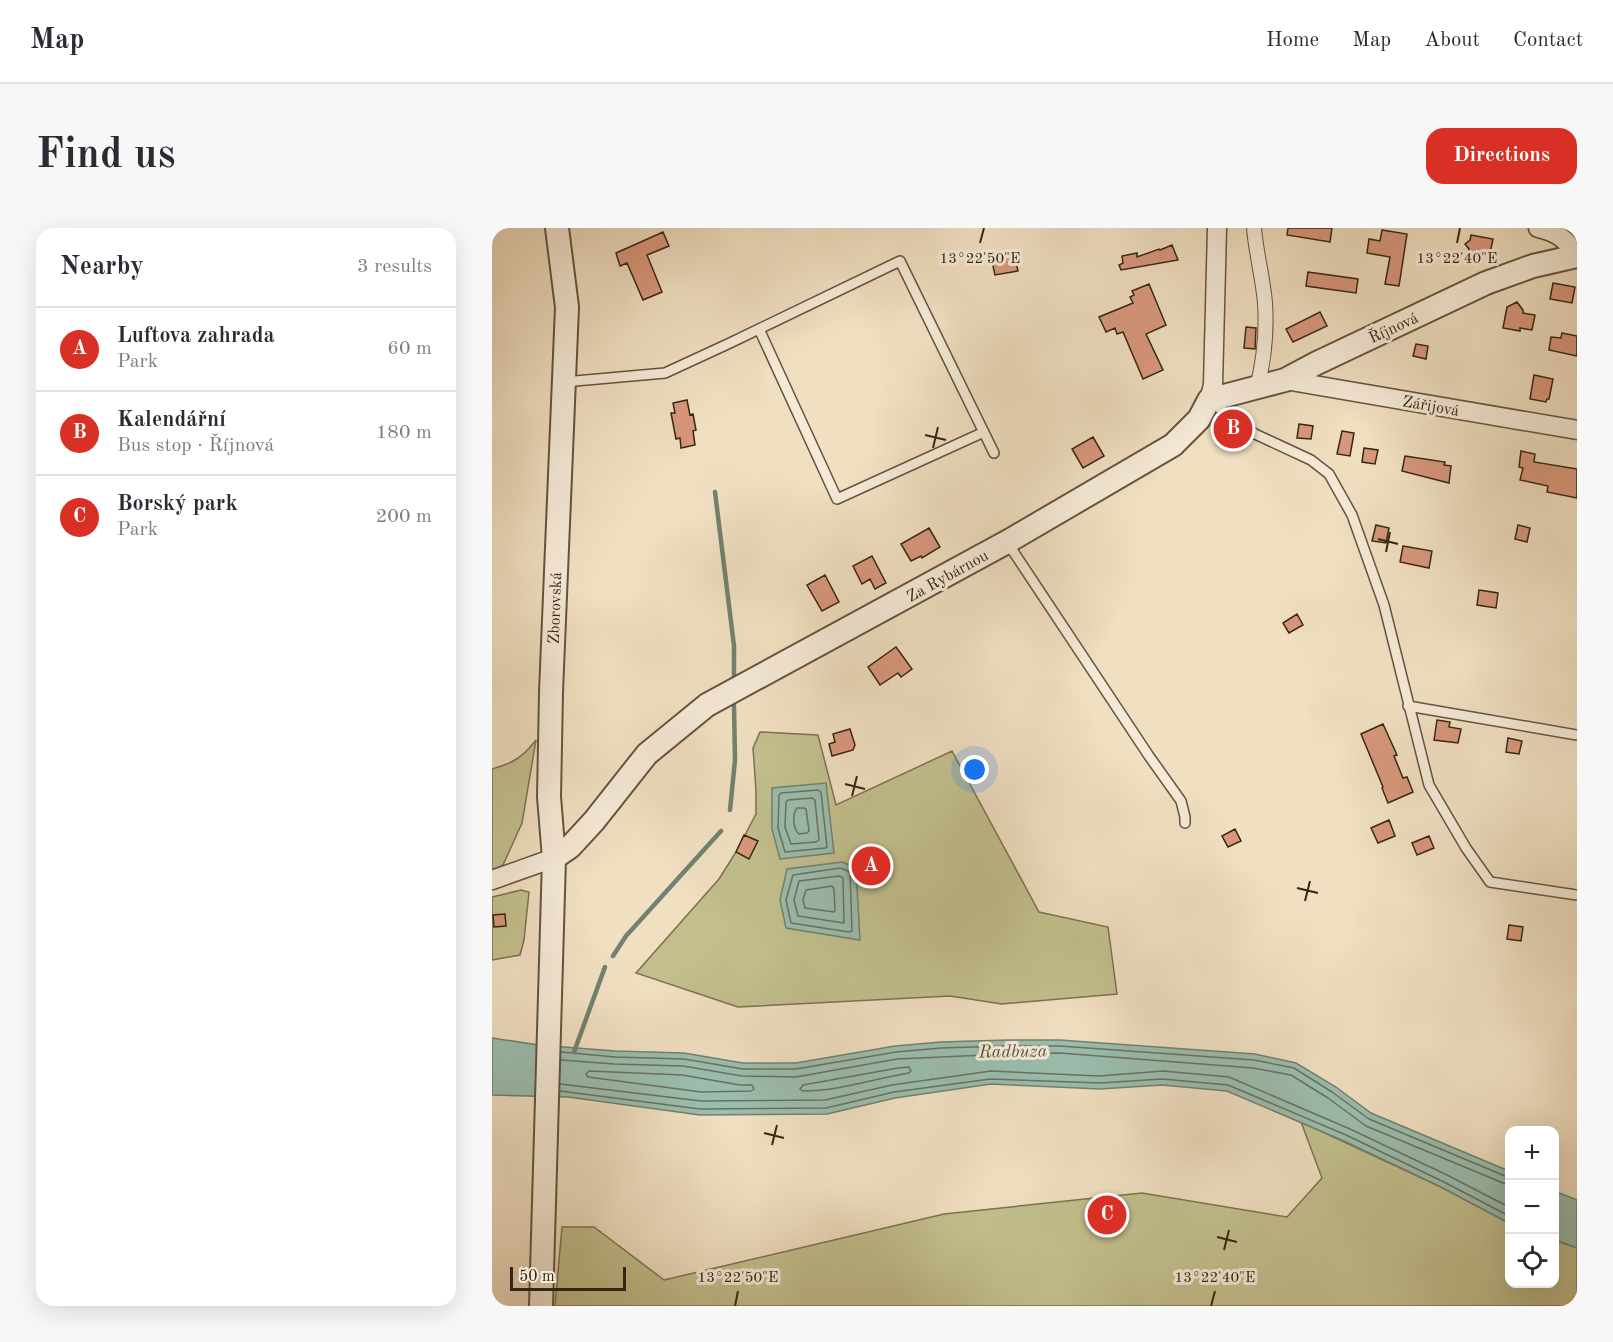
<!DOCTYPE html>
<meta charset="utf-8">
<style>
body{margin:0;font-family:"Old Standard TT",serif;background:#f7f7f7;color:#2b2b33}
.controls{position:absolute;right:18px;bottom:18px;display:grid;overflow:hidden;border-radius:12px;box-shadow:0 6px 24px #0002}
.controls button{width:54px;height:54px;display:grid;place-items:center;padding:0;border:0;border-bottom:2px solid #e1e1e2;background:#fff;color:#2b2b33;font:30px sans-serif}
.scale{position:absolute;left:18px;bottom:15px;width:116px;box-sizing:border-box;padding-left:6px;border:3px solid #352613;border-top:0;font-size:16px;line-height:21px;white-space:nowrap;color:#352613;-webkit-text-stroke:4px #f5ead7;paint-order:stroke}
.you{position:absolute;left:483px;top:542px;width:21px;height:21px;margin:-15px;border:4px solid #fff;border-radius:50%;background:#1a73e8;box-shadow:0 0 0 9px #1a73e833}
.badge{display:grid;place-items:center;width:39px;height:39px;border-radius:50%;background:#d93025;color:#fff;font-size:20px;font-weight:700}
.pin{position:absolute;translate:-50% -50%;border:3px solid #fff;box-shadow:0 2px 6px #0006}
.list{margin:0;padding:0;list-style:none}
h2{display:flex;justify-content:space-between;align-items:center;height:78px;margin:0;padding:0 24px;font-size:26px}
h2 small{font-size:20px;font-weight:400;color:#7c7c81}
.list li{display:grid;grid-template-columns:39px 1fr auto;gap:18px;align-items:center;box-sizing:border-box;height:84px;padding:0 24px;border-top:2px solid #e1e1e2}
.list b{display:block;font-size:22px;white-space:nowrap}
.list p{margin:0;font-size:20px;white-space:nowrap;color:#7c7c81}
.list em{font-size:20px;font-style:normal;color:#7c7c81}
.icon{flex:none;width:33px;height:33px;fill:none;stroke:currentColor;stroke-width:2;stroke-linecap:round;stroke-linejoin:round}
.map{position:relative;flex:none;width:1085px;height:1078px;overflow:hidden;border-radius:18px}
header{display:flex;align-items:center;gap:36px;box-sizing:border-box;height:84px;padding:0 30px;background:#fff;border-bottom:2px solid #e1e1e2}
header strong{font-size:28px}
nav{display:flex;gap:33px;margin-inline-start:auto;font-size:21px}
.intro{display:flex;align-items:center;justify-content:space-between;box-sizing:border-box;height:144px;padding:0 36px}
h1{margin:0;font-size:42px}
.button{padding:15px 27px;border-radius:18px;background:#d93025;color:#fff;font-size:21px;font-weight:700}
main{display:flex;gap:36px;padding:0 36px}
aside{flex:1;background:#fff;border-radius:18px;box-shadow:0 6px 24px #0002}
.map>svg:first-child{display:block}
.green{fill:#c2bf8d;stroke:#7c7250;stroke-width:1.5}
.water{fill:#9bbdae;stroke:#728170;stroke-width:1.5}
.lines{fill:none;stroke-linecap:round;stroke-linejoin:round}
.shore{stroke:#687260;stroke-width:1.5}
.stream{stroke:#728170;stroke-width:4.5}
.building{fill:#d8977c;stroke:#352613;stroke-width:1.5}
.service-casing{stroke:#64543e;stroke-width:12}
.pedestrian-casing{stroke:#64543e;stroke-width:16}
.minor-casing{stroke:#64543e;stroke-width:21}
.tertiary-casing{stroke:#64543e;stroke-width:26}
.service{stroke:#f5ead7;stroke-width:9}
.pedestrian{stroke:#f5ead7;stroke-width:14}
.minor{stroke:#f5ead7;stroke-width:18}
.tertiary{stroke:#f5ead7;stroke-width:22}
.ticks{fill:none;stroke:#352613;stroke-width:2}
.labels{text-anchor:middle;stroke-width:6;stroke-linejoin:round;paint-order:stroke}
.street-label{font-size:16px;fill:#352613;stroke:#f5ead7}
.water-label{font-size:18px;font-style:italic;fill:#545342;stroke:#f5ead7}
.ticks-label{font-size:15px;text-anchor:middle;fill:#352613;stroke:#f5ead7;stroke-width:6;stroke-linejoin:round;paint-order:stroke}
</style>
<header>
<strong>Map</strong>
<nav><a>Home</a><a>Map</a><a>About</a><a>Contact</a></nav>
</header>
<div class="intro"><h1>Find us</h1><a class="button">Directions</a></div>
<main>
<aside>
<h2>Nearby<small>3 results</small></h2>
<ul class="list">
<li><span class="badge">A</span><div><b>Luftova zahrada</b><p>Park</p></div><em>60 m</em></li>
<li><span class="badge">B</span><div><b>Kalendářní</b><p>Bus stop · Říjnová</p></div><em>180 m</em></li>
<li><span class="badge">C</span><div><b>Borský park</b><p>Park</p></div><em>200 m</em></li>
</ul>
</aside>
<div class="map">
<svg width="1085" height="1078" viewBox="0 0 1085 1078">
<rect width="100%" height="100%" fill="#f0dfc1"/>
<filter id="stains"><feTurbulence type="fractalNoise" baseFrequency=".00333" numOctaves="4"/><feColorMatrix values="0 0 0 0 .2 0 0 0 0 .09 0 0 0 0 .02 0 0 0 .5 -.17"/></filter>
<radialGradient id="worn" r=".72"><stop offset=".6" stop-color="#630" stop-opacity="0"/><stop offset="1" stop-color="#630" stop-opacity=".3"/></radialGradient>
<path class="green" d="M 268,504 L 326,507 L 344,577 L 460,523 L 547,684 L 616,699 L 625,766 L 510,776 L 458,768 L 246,779 L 144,745 L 227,651 L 244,624 L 264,586 L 264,563 L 261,520 Z
M 44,512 L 30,595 L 11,637 L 0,643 L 0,541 C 21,535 30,530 44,512 Z
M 29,662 L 37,664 L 32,712 L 28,727 L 0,732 L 0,669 Z
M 809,894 L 949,959 L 1017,995 L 1017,1056 L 1062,1056 L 1063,1012 L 1085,1020 L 1085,1078 L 63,1078 L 70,999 L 102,999 L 172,1052 L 452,986 L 650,965 L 795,989 L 830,950 Z"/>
<path class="water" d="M 334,555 L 342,625 L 288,631 L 280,601 L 280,560 Z
M 350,634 L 364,640 L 368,712 L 294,700 L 288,672 L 295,641 Z
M 0,810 L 47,817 L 123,823 L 192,825 L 251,835 L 304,835 L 403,818 L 449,814 L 516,812 L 568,812 L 763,826 L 804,835 L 844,859 L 879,885 L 1017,943 L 1017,995 L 949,959 L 852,913 L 735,863 L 670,857 L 608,861 L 499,856 L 403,870 L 335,886 L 208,887 L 76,869 L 0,867 Z
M 1062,963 L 1085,972 L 1085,1020 L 1063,1012 Z"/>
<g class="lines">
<path class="shore" d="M 326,562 L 329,564 L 335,619 L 333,620 L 293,624 L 286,600 L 287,567 L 289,565 Z
M 320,570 L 323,572 L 327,612 L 324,614 L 299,616 L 293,599 L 294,574 L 296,572 Z
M 305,580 L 312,580 L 314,581 L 317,603 L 315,605 L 307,606 C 301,601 300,586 305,580 Z
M 348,640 L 356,643 L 358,645 L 360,703 L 357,704 L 299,695 L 294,672 L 301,647 Z
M 347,648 L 351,650 L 352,695 L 306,688 L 302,672 L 307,653 Z
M 340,658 L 342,661 L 343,682 L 342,684 L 313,680 L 311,672 L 314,662 Z
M 69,824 L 123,829 L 192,831 L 251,841 L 304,841 L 404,824 L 449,820 L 516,818 L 568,818 L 762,832 L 802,840 L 840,864 L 877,891 L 1013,948 L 1017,948
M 69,832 L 122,836 L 191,838 L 250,848 L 304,849 L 405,831 L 516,826 L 568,825 L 761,840 L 799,847 L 836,870 L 874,898 L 1011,955 L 1017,956
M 406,840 L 417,839 L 419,843 L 417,845 C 381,851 347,863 311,863 L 308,861 L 311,857 Z
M 97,843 L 190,847 L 248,857 L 260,857 L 262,861 L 259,863 L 209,864 L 96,849 L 94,846 Z
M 68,856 L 209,873 L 333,872 L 400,857 L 499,843 L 607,848 L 671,843 L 737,849 L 858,901 L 955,947 L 1017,979
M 68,863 L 208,881 L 334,880 L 402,864 L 498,851 L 608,855 L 670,851 L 736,857 L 854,907 L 952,954 L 1017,988"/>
<path class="stream" d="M 223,264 L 242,418 L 242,449
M 238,582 L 243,532 L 242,477
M 121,728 L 134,708 L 229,603
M 82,824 L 113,739"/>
</g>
<path class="building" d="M 796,0 L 840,0 L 838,14 L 795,7 Z
M 890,2 L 915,6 L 907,58 L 893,56 L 898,29 L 875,25 L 877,11 L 888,13 Z
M 171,4 L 177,18 L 155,27 L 170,64 L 151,72 L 135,35 L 128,38 L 124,25 Z
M 979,7 L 1001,11 L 997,30 L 976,26 L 977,21 L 973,16 L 978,12 Z
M 680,17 L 686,32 L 629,42 L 627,37 L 631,35 L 630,28 L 645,25 L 645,29 L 667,21 L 668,22 Z
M 522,25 L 526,43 L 503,47 L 499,29 Z
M 816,44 L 866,51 L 864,65 L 814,58 Z
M 1061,55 L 1083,59 L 1080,75 L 1058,71 Z
M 657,56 L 674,97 L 654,106 L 671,142 L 651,151 L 631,104 L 625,106 L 623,100 L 614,104 L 607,89 L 641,75 L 638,69 L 642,67 L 640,63 Z
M 1025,74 L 1031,82 L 1031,85 L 1043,87 L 1040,102 L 1028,100 L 1028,103 L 1011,100 L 1015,79 Z
M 828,84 L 835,98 L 801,114 L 794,101 Z
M 754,99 L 764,100 L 763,121 L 752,120 Z
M 1070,105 L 1085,108 L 1085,128 L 1057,122 L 1059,109 L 1069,110 Z
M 924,116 L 936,118 L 934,131 L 921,128 Z
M 1042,147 L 1061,151 L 1057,171 L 1055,171 L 1054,174 L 1038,171 Z
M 195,172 L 198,187 L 201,186 L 204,202 L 201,203 L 203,217 L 189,220 L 188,210 L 184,211 L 179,185 L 183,185 L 181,175 Z
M 807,196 L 821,198 L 819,211 L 805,210 Z
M 850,203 L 862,205 L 858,228 L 845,226 Z
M 601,209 L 612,228 L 591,240 L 580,221 Z
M 872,220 L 886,222 L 883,236 L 870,234 Z
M 1029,223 L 1043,226 L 1042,234 L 1085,241 L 1085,270 L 1055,264 L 1056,258 L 1028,252 L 1031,240 L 1027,239 Z
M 913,228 L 953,234 L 952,237 L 959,238 L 957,255 L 910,243 Z
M 884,297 L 897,300 L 894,315 L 880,313 Z
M 1026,297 L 1038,300 L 1035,314 L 1023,311 Z
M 437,300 L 448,319 L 430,330 L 429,328 L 419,333 L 409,316 Z
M 911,318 L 940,323 L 937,340 L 908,334 Z
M 380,328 L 394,355 L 383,361 L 378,351 L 370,356 L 361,338 Z
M 333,347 L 347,374 L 330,383 L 315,357 Z
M 987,362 L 1006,365 L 1004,380 L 985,377 Z
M 805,386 L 811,397 L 797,405 L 791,395 Z
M 404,419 L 420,441 L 409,449 L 406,445 L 388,457 L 376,439 Z
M 945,492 L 958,494 L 957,499 L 969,501 L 966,515 L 942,512 Z
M 891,496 L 905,527 L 902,528 L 911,550 L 915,549 L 921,564 L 896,575 L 890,560 L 891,559 L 869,506 Z
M 358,501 L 363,517 L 361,522 L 340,528 L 337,516 L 343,514 L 341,506 Z
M 1016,510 L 1030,513 L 1027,526 L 1014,524 Z
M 897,592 L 903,608 L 886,615 L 879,600 Z
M 743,601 L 749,613 L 736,619 L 730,608 Z
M 252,607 L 266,613 L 257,631 L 244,624 Z
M 937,608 L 942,620 L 925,627 L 920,615 Z
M 13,686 L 14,698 L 2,699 L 1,687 Z
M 1017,697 L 1031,699 L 1029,713 L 1015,711 Z"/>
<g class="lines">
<g class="service-casing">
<path id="service" d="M 267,101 L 345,271 L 492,204
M 72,154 L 173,145 L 238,115 L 408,33 L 502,225
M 719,174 L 763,206 L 819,232 L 837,246 L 860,287 L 892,377 L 937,557 L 974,620 L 998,654 L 1085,667
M 515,314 L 657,528 L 689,573 L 693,589 L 693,595
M 916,478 L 1085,507"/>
</g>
<g class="pedestrian-casing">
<path id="pedestrian" d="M 762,0 C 764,25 771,50 773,75 C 775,104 772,132 765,160"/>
</g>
<g class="minor-casing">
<path id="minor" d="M 1046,0 C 1064,4 1076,11 1083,28
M 793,152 L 1085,202
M 717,172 L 721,157 L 725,0
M 0,652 L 62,630"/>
</g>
<g class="tertiary-casing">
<path id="tertiary" d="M 62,630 L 78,619 L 102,593 L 155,526 L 215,477 L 515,314 L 681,217 L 707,191 L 717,172 L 793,152 L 825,135 L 994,55 L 1041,38 L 1085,28
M 49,1078 L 62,630 L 57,569 L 59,464 L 75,79 L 65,0"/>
</g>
<use href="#service" class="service"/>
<use href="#pedestrian" class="pedestrian"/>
<use href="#minor" class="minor"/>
<use href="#tertiary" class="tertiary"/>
</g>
<path class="ticks" d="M 488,15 L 492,0M 965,15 L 968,0M 433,207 L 454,212M 441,220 L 446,199M 886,311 L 906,316M 894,324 L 898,304M 353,556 L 373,561M 360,568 L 365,548M 805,660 L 826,665M 813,673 L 818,653M 272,905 L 292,910M 280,917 L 285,897M 725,1009 L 745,1014M 732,1022 L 737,1002M 243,1078 L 246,1063M 719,1078 L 723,1063"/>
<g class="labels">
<g class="street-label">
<text transform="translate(901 99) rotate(-25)" y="6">Říjnová</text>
<text transform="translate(939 177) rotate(10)" y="6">Zářijová</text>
<text transform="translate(455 347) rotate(-29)" y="6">Za Rybárnou</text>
<text transform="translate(62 380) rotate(-88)" y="6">Zborovská</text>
</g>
<g class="water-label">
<text transform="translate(521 823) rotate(-1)" y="6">Radbuza</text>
</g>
</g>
<g class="ticks-label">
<text x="488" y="35">13°22'50"E</text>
<text x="965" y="35">13°22'40"E</text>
<text x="246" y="1054">13°22'50"E</text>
<text x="723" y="1054">13°22'40"E</text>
</g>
<rect width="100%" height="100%" filter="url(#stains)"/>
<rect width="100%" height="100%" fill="url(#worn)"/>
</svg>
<div class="controls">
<button>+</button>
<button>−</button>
<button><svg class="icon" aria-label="locate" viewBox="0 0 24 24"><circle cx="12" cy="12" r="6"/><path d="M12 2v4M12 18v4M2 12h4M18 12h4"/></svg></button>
</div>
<div class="scale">50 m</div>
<div class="you"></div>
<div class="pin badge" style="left:379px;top:638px">A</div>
<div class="pin badge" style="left:741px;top:201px">B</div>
<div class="pin badge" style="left:615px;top:987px">C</div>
</div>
</main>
